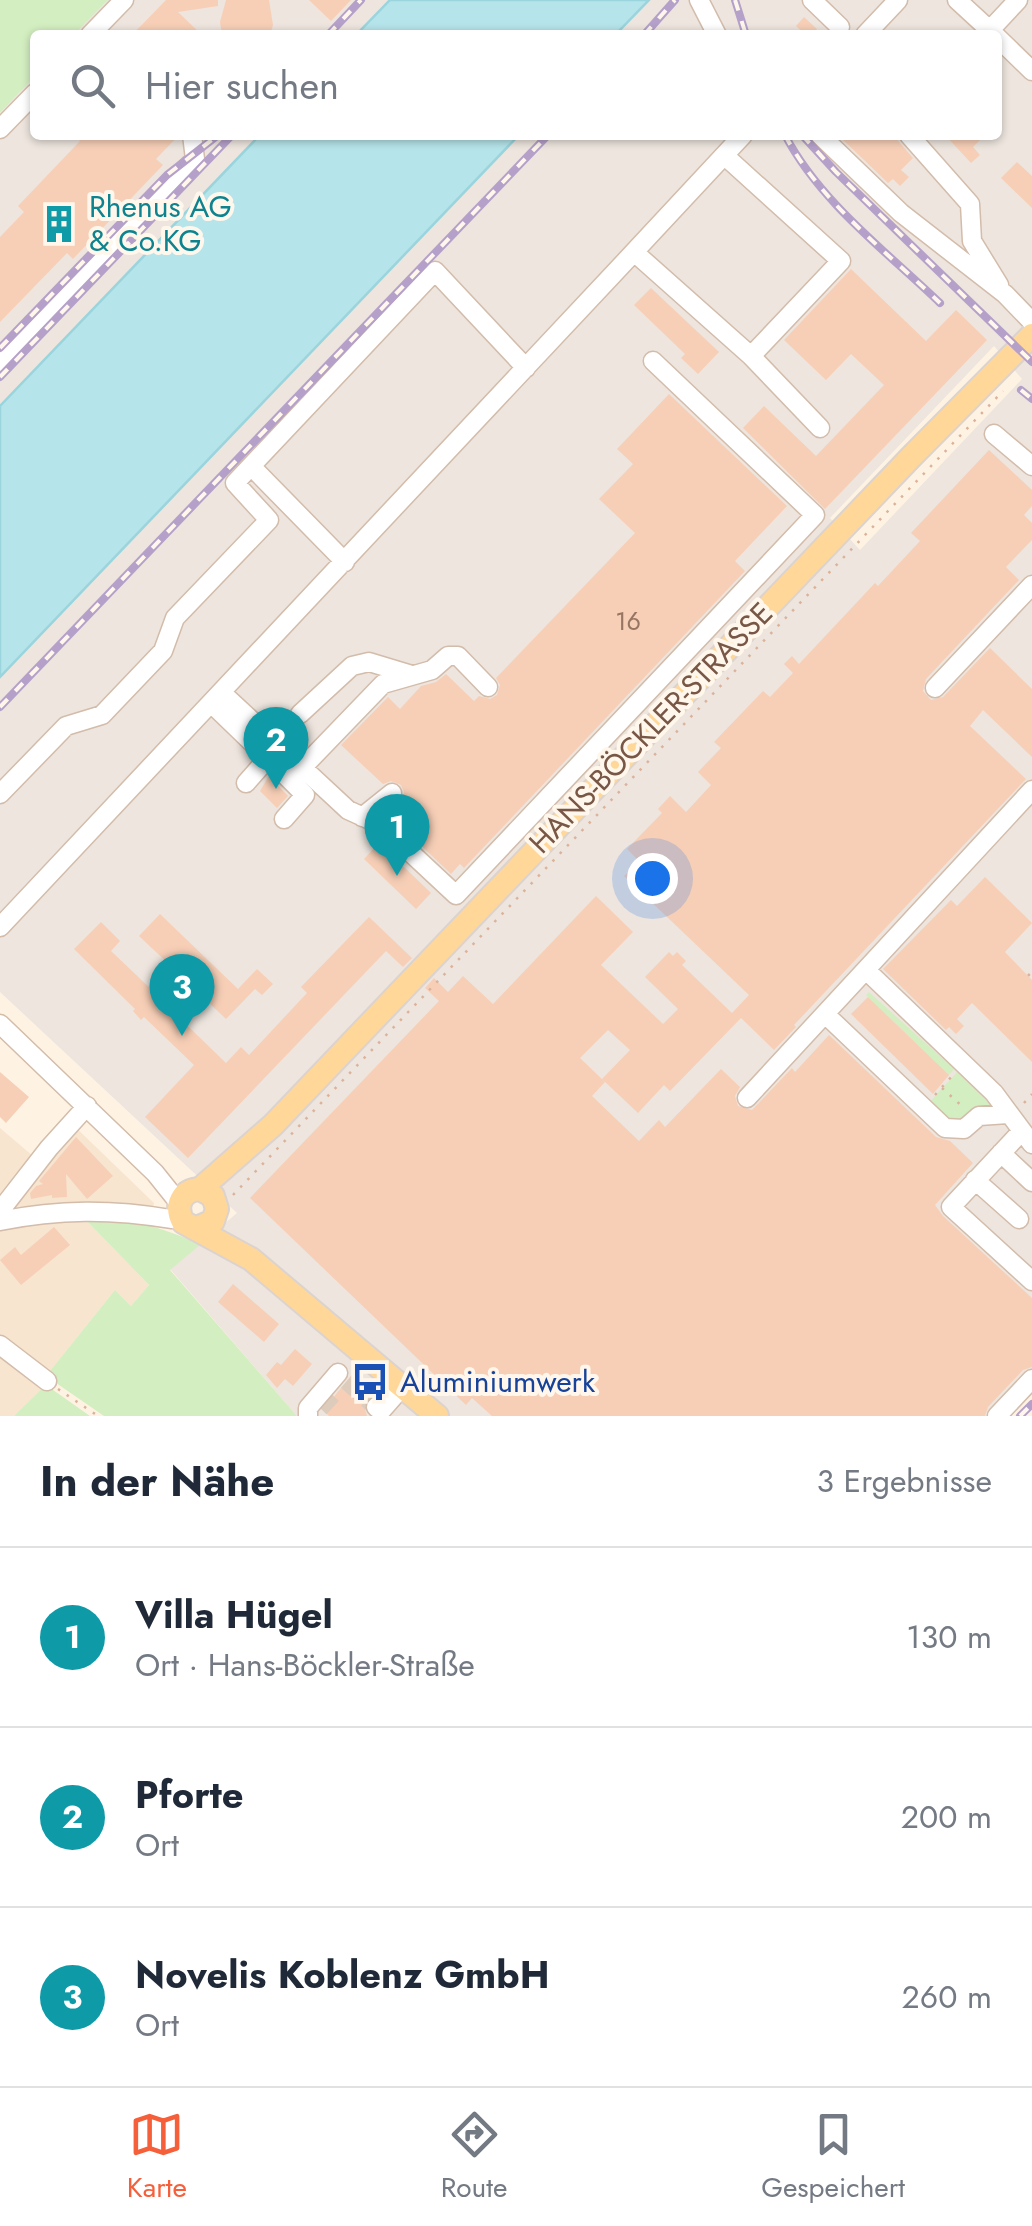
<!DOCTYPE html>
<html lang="de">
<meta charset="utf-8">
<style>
body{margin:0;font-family:Jost,sans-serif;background:#f6f6f7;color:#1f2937}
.you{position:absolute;left:652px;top:878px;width:35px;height:35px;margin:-25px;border:8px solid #fff;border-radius:50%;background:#1a73e8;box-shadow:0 0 0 15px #1a73e833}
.badge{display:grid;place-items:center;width:65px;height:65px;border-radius:50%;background:#f5603b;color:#fff;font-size:32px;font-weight:700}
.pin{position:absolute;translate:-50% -82px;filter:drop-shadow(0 2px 5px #0008)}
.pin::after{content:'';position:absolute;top:52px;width:35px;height:30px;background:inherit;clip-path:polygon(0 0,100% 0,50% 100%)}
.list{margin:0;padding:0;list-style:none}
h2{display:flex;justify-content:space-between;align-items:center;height:130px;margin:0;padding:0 40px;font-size:42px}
h2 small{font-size:32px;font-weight:400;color:#747a83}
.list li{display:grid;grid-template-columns:65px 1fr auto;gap:30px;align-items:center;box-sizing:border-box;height:180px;padding:0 40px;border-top:2px solid #e0e1e3}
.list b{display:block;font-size:38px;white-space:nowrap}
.list p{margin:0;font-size:32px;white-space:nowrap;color:#747a83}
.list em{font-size:32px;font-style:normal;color:#747a83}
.icon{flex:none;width:55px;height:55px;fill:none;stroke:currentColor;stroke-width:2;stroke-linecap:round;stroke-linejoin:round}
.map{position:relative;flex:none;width:1032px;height:1416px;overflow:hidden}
.search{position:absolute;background:#fff;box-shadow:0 2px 8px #0004;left:30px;right:30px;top:30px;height:110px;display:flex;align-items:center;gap:25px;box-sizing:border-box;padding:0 35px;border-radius:10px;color:#747a83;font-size:38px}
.sheet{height:670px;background:#fff}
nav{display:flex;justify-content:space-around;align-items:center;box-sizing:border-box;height:140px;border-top:2px solid #e0e1e3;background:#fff;font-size:28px;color:#747a83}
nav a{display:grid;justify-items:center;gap:5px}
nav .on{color:#f5603b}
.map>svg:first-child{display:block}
.residential{fill:#f7e5d0}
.industrial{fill:#ede5de;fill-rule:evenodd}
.green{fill:#d3eec0}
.water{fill:#b5e4ea;stroke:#9ad4dd;stroke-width:2.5}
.building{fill:#f7cfb7}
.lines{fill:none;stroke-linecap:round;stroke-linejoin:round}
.minor-tunnel{stroke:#ddccbc;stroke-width:18;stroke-dasharray:18 9;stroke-linecap:butt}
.minor-casing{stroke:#d3bcaa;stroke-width:21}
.major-casing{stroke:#dcd3cf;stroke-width:26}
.path{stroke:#dcb29a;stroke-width:2.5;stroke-dasharray:2.5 8;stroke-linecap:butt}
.minor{stroke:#fff;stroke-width:18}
.major{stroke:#ffd799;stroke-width:22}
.rail-casing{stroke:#b5a0c9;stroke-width:8}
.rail{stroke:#fff7eb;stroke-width:4;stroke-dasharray:11;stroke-linecap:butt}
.labels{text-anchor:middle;stroke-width:8;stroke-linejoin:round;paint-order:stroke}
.number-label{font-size:25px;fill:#987562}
.culture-label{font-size:30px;fill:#0d838f;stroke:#fff7eb;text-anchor:start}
.street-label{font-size:30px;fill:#795746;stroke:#fff7eb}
.transit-label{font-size:30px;fill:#164399;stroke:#fff7eb;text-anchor:start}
</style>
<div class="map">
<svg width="1032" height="1416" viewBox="0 0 1032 1416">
<rect width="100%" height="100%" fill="#fef3e3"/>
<path class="residential" d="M 67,1119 L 154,1203 L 150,1225 L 108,1216 L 83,1217 L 149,1285 L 131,1306 L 115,1290 L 46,1376 L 44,1388 L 14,1416 L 0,1416 L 0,1128 L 33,1156 Z"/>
<path class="industrial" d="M 108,0 L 390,0 L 356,35 L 74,35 Z
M 649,0 L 1032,0 L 1032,1394 L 1011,1416 L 297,1416 L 170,1269 L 237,1213 L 0,992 L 0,677 L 519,135 L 997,135 L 997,35 L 615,35 ZM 994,346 L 1022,379 L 860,550 L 830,518 Z
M 35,76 L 35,135 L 260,135 L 0,406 L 0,113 Z"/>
<path class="green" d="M 0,0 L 108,0 L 74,35 L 35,35 L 35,76 L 0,113 Z
M 869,992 L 954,1069 L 949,1075 L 866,995 Z
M 958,1071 L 994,1108 L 958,1126 L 927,1105 Z
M 82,1216 C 124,1215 162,1228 201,1244 L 170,1270 L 297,1416 L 104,1416 L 46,1376 L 115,1290 L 131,1306 L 149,1285 Z
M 46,1385 L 90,1416 L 14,1416 Z"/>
<path class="water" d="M 390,0 L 649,0 L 615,35 L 356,35 Z
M 260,135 L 519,135 L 0,677 L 0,406 Z"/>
<path class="building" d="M 166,0 L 218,0 L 218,6 L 178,12 L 202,35 L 132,35 Z
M 226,0 L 269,0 L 273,25 L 270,35 L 222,35 L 220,22 Z
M 309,0 L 351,0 L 331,21 Z
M 804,17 L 817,29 L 812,35 L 806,35 L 796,26 Z
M 74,135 L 179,135 L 156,159 L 163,165 L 73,259 L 67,253 L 0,322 L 0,237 L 24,212 L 18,206 L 80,141 Z
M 838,135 L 893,135 L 913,158 L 901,170 L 909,177 L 900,186 L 893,179 L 888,183 Z
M 945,135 L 985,135 L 973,147 L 980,155 L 971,163 Z
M 1017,162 L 1032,176 L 1032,208 L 1001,178 Z
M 851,269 L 926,341 L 956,310 L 987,340 L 825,509 L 743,428 L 764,406 L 816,456 L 884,385 L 851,354 L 826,380 L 784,340 Z
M 651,288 L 719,352 L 698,374 L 681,358 L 685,354 L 634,305 Z
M 669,394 L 787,506 L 735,561 L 745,571 L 464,868 L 460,864 L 451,874 L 390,816 L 402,804 L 404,792 L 401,785 L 391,781 L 383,784 L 341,745 L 388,697 L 400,709 L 421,686 L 436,682 L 446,674 L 474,701 L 479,696 L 490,699 L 497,695 L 500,685 L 496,678 L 635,533 L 599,499 L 633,464 L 617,449 Z
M 989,450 L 1032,490 L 1032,506 L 1024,515 L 1032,523 L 1032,540 L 1006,567 L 1019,580 L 926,679 L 923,691 L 931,700 L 943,697 L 990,648 L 1032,689 L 1032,757 L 983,710 L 970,726 L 1026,779 L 794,1025 L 796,1027 L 774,1050 L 741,1018 L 670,1091 L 664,1085 L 638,1113 L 602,1079 L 630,1050 L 608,1030 L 580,1058 L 605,1082 L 592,1096 L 639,1141 L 659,1120 L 665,1127 L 721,1069 L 740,1087 L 735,1096 L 738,1106 L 752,1110 L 792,1068 L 795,1072 L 829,1035 L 936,1137 L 950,1141 L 973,1163 L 935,1205 L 943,1216 L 1032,1298 L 1032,1367 L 1023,1370 L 988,1407 L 985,1416 L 492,1416 L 472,1398 L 466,1405 L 250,1198 L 439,1001 L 425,988 L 434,978 L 448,992 L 463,976 L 493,1004 L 596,896 L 633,932 L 601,965 L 663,1024 L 678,1009 L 645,977 L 669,952 L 673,956 L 677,952 L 686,961 L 682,965 L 732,1013 L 749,995 L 624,876 L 639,861 L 627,849 L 662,813 L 658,809 L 670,796 L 686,812 L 711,785 L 698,772 L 721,748 L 714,742 L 763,691 L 770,697 L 793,673 L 784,664 L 792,656 L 799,664 L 875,583 L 878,586 L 920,541 L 911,533 Z
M 269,776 L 288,796 L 277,808 L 260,791 Z
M 379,843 L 431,893 L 416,909 L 364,859 Z
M 985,877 L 1032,923 L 1005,952 L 1032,980 L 1032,1062 L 972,1003 L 957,1019 L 964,1026 L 956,1034 L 949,1027 L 946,1030 L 883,969 L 951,900 L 957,906 Z
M 160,914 L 238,989 L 257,969 L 273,984 L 262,995 L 255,989 L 226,1019 L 183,978 L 162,1001 L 226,1063 L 241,1047 L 249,1055 L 307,993 L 301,987 L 369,917 L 412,958 L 403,967 L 386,951 L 188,1158 L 145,1117 L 194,1065 L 144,1017 L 141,1020 L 133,1011 L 135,1009 L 74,949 L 101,922 L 120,941 L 111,951 L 152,990 L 173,968 L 139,936 Z
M 868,997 L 949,1075 L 933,1094 L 851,1014 Z
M 0,1072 L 29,1097 L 6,1123 L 0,1117 Z
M 76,1137 L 113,1176 L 87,1199 L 66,1174 L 67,1197 L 52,1198 L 52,1195 L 31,1199 L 30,1193 L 36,1186 L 43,1184 L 39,1181 Z
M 54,1227 L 70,1245 L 21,1285 L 0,1260 L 15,1247 L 21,1255 Z
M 233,1284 L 279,1324 L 264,1342 L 218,1302 Z
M 295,1349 L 312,1364 L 293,1386 L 285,1379 L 277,1388 L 266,1375 L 277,1362 L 281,1365 Z
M 354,1372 L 379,1394 L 366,1400 L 364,1406 L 367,1416 L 329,1416 L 323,1410 Z"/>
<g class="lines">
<path class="minor-tunnel" d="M 347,1381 L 376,1407
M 320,1408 L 336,1391"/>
<g class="minor-casing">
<path id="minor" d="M 699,0 L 717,35
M 812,0 L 840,27
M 957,0 L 995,35
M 990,30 L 1018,0
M 90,35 L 124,0
M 865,35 L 898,0
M 997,37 L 1032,71
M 0,129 L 35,93
M 820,135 L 901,213 L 1005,294 L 1032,322
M 909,135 L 970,204 L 972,241 L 999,285
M 725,156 L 841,261 L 751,356 L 634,252 L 743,135
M 751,356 L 820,428
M 0,362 L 195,159 L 192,135
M 994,434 L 1032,466
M 251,466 L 345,562
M 935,688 L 1032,585
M 221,692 L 634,252
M 211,703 L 268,758 L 246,783
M 300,714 L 352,666 L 369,662 L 412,675
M 268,758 L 305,795 L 284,819
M 302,768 L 383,684 L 432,670 L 448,656 L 458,656 L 488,687
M 0,794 L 66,726 L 102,715 L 163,651 L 175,618 L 269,520 L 235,483 L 435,271 L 526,368
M 362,817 L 392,793
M 0,927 L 221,692 L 348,810 L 381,825 L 456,895 L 815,515 L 653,361
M 866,970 L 994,1093 L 1032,1144
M 825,1014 L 945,1128 L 964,1129 L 979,1116 L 1008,1114
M 0,1024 L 155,1173 L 179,1203
M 747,1098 L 1032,790
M 1021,1132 L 951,1207 L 1032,1281
M 1001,1153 L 1032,1182
M 975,1180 L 1019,1219
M 0,1211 L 49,1148 L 87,1106
M 0,1221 C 59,1209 112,1209 171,1219 L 180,1217
M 0,1345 L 47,1381
M 376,1407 L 381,1411 L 402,1387
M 308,1416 L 308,1408 L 338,1373
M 997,1416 L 1032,1379"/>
</g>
<g class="major-casing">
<path id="major" d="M 200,1189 L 273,1125 L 911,457 L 1032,335
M 197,1228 L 213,1221 L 217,1209 L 213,1196 L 200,1189 C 182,1190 174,1205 183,1222 L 251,1259 L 437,1416"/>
</g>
<path class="path" d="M 1028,974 L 1032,978
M 942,1088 L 963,1107
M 935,1095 L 953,1075
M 1024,1103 L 1032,1094
M 233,1195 L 1003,391
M 58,1389 L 98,1416"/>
<use href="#minor" class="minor"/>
<use href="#major" class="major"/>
<g class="rail-casing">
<path id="rail" d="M 735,0 L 746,35
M 328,35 L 361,0
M 644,35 L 675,0
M 785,135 C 820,202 887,252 940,303
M 802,135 L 836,172 L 1032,362
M 0,348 L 167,175 L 218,135
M 0,377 L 232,135
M 1021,390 L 1032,399
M 0,707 L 548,135
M 1020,1416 L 1032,1404"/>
</g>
<use href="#rail" class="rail"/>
</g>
<defs>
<g id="building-bare" transform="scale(3)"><path d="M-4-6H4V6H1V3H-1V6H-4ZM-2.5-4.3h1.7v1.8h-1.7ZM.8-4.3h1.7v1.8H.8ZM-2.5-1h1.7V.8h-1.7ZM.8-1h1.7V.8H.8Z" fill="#0f9aa8" stroke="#fff7eb" stroke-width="2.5" paint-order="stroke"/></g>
<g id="bus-bare" transform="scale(3)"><path d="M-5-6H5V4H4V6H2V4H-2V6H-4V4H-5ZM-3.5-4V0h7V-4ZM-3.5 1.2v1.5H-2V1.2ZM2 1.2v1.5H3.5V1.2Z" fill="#1a4fb4" stroke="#fff7eb" stroke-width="2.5" paint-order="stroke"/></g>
</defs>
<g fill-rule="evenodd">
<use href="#building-bare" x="59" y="224"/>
<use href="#bus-bare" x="370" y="1382"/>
</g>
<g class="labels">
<g class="number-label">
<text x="628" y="630">16</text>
</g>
<g class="culture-label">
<text x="89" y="217">Rhenus AG<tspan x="89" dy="34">&amp; Co.KG</tspan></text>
</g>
<g class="street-label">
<text transform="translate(651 728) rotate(-46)" y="10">HANS-BÖCKLER-STRASSE</text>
</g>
<g class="transit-label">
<text x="400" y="1392">Aluminiumwerk</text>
</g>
</g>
</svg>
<div class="you"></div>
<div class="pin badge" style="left:397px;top:876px;background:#0f9aa8">1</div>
<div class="pin badge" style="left:276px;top:789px;background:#0f9aa8">2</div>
<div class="pin badge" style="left:182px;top:1036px;background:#0f9aa8">3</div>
<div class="search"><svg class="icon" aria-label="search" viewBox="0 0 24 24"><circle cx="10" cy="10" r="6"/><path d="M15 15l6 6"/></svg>Hier suchen</div>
</div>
<section class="sheet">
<h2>In der Nähe<small>3 Ergebnisse</small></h2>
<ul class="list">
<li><span class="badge" style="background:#0f9aa8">1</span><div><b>Villa Hügel</b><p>Ort · Hans-Böckler-Straße</p></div><em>130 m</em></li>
<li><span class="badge" style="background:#0f9aa8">2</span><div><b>Pforte</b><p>Ort</p></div><em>200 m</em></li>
<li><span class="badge" style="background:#0f9aa8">3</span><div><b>Novelis Koblenz GmbH</b><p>Ort</p></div><em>260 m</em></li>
</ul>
</section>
<nav>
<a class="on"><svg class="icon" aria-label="map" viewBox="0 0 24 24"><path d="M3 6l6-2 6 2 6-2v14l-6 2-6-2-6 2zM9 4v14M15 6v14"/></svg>Karte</a>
<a><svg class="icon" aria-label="directions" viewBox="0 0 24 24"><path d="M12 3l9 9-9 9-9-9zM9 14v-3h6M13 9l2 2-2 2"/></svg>Route</a>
<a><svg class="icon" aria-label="saved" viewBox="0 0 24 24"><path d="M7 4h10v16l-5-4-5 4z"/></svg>Gespeichert</a>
</nav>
